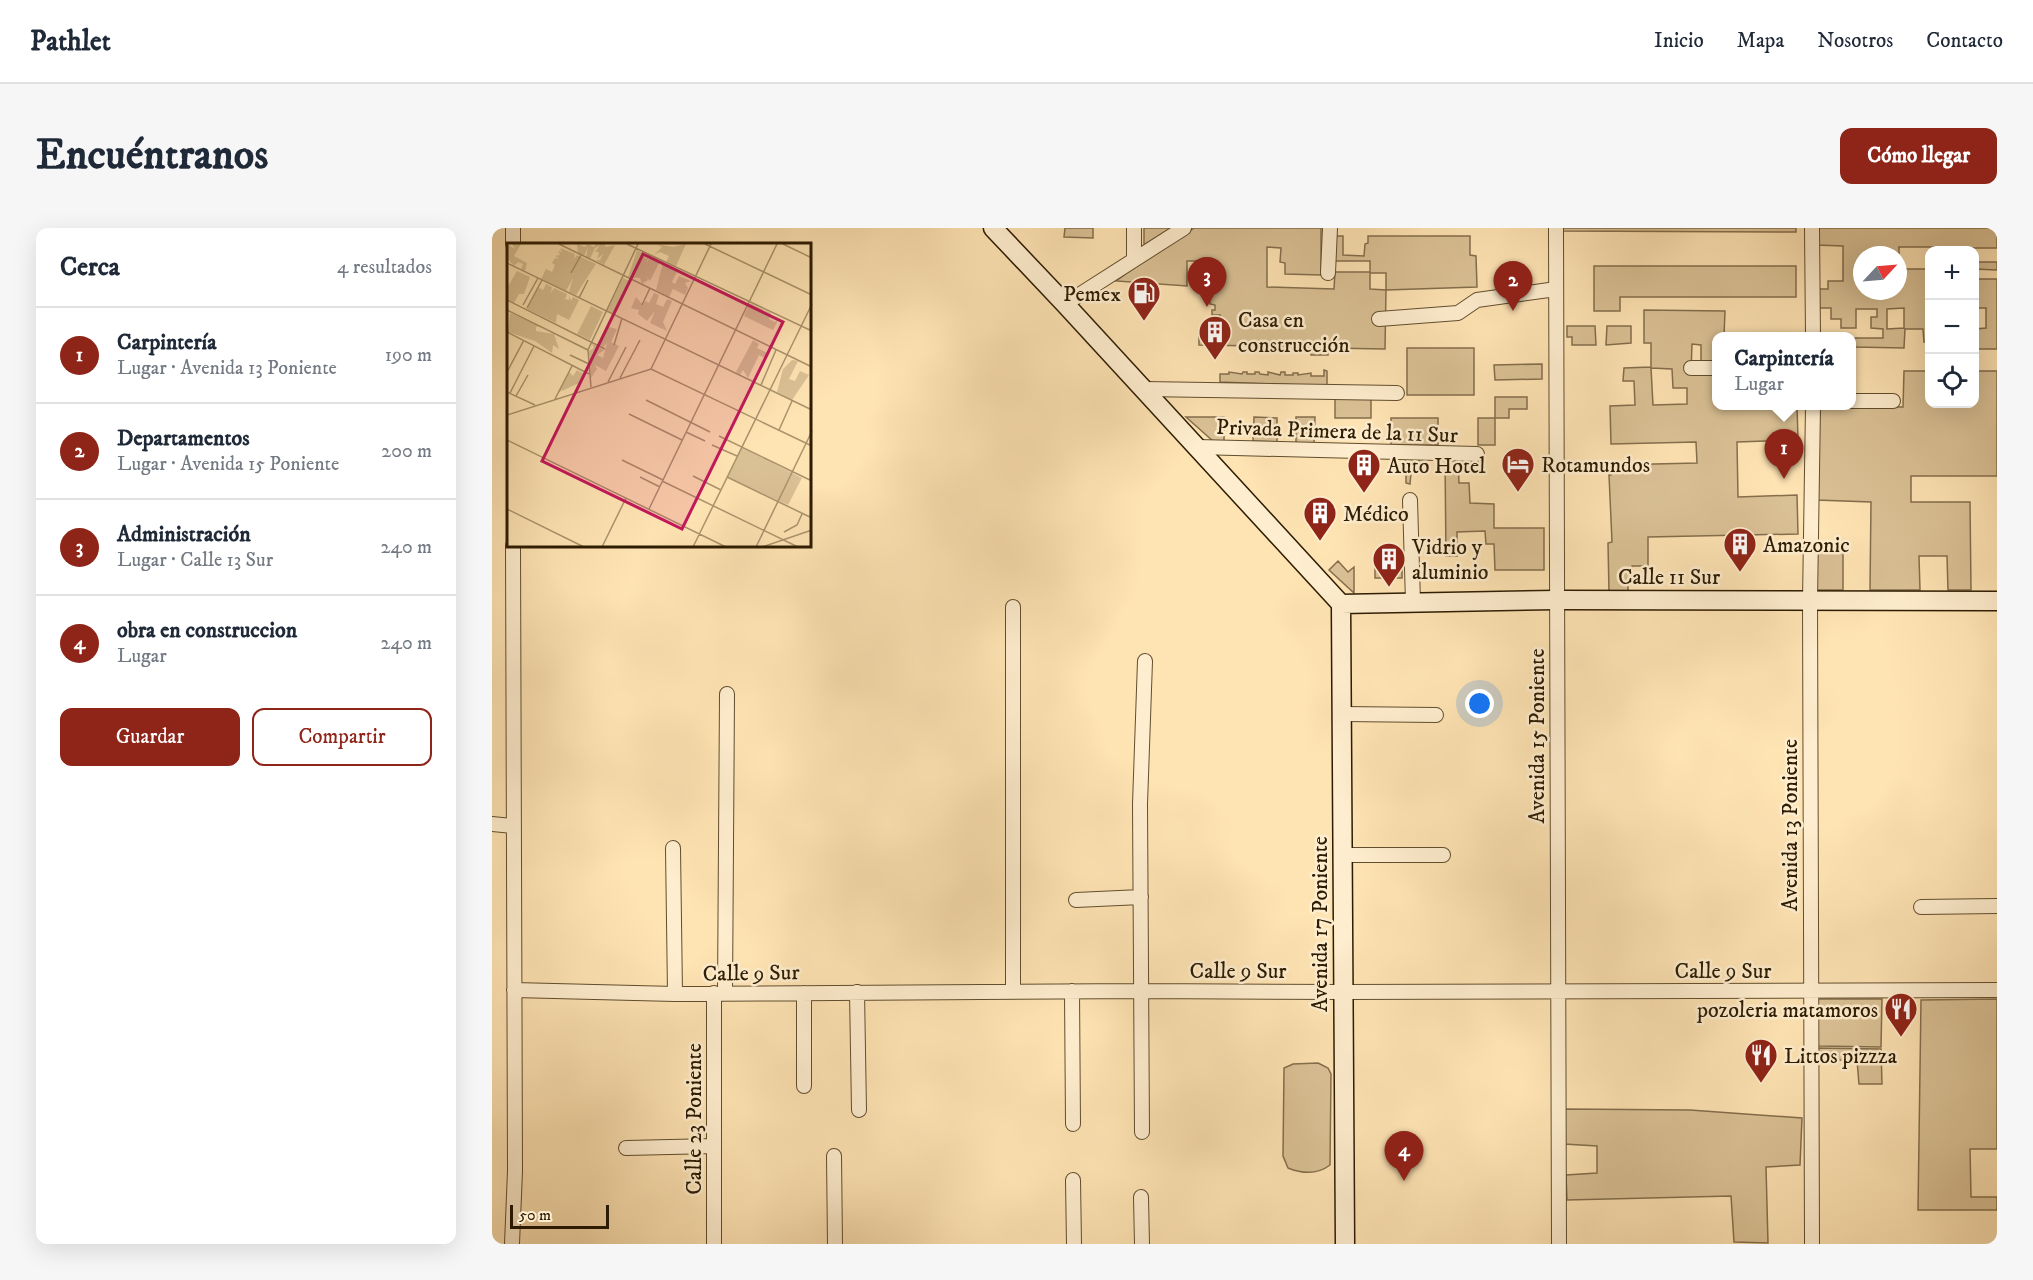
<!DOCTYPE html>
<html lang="es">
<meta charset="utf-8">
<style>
body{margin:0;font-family:"IM FELL DW Pica",serif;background:#f6f6f7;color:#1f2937}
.controls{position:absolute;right:18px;top:18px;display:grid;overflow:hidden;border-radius:12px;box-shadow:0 6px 24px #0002}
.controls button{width:54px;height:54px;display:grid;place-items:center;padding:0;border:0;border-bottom:2px solid #e0e1e3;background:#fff;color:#1f2937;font:30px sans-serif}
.compass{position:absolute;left:1361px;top:18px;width:54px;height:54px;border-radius:50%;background:#fff;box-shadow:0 6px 24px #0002;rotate:64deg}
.scale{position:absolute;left:18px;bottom:15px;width:99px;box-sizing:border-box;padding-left:6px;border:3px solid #2d1c02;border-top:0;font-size:16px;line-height:21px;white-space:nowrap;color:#2d1c02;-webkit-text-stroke:4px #feedce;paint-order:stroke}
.you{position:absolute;left:988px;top:476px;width:21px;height:21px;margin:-15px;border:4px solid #fff;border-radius:50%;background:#1a73e8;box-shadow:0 0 0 9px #1a73e833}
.badge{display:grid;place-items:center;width:39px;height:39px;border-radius:50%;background:#8f2418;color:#fff;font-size:20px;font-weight:700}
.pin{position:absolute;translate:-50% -50px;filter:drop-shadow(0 2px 3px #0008)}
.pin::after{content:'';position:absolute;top:32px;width:21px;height:18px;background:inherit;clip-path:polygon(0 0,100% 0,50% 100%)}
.popup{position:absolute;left:1220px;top:104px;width:144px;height:78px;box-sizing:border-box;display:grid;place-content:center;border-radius:12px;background:#fff;filter:drop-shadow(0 2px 4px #0005);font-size:20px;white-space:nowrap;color:#747a83}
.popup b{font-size:22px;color:#1f2937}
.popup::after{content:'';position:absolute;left:50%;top:100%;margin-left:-12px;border:12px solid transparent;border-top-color:#fff}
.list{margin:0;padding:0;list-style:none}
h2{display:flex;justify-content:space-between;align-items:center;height:78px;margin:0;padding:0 24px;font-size:26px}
h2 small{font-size:20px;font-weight:400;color:#747a83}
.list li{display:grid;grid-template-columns:39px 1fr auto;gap:18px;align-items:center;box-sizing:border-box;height:96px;padding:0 24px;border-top:2px solid #e0e1e3}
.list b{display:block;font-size:22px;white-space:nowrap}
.list p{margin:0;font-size:20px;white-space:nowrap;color:#747a83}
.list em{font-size:20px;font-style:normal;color:#747a83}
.actions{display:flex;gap:12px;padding:18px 24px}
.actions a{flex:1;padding:14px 0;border:2px solid #8f2418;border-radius:12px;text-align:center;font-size:21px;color:#8f2418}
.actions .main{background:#8f2418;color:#fff}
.icon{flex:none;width:33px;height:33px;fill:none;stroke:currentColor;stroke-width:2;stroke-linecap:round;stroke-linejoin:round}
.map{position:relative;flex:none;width:1505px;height:1016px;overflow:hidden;border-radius:12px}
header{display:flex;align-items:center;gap:36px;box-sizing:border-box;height:84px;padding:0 30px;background:#fff;border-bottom:2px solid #e0e1e3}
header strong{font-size:28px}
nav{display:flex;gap:33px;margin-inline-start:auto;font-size:21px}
.intro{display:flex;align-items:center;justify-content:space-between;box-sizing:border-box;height:144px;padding:0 36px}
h1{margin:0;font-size:42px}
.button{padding:15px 27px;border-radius:12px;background:#8f2418;color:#fff;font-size:21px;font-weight:700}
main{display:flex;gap:36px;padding:0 36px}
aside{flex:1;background:#fff;border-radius:12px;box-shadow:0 6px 24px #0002}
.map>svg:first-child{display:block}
.green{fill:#dac195;stroke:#846e4c;stroke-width:1.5;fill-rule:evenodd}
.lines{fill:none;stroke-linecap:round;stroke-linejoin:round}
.street-casing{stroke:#614e2e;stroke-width:16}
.secondary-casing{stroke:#2d1c02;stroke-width:21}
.street{stroke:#feedce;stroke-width:14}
.secondary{stroke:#feedce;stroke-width:18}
.labels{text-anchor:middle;stroke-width:5;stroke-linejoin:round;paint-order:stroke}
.poi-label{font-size:22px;fill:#2d1c02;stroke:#feedce;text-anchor:start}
.street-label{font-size:22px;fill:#2d1c02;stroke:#feedce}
.inset-road{fill:none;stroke:#aa936c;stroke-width:1.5}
.view{fill:#c2185b;fill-opacity:0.15;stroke:#c2185b;stroke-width:3}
.inset-edge{fill:none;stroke:#2d1c02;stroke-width:3}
</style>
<header>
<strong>Pathlet</strong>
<nav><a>Inicio</a><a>Mapa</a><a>Nosotros</a><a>Contacto</a></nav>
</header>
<div class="intro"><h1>Encuéntranos</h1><a class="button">Cómo llegar</a></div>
<main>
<aside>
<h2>Cerca<small>4 resultados</small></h2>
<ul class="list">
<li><span class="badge">1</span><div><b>Carpintería</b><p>Lugar · Avenida 13 Poniente</p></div><em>190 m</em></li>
<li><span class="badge">2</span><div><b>Departamentos</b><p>Lugar · Avenida 15 Poniente</p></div><em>200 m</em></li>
<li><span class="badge">3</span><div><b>Administración</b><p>Lugar · Calle 13 Sur</p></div><em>240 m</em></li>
<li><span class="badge">4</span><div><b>obra en construccion</b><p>Lugar</p></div><em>240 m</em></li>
</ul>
<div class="actions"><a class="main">Guardar</a><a>Compartir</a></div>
</aside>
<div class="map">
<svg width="1505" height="1016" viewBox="0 0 1505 1016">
<rect width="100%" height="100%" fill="#fee3b3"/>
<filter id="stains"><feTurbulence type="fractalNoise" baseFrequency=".00333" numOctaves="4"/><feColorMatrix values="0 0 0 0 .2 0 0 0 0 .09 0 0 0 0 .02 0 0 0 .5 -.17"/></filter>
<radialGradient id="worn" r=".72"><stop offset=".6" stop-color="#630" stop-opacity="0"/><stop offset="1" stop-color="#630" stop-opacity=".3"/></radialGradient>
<path class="green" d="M 573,0 L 601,0 L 601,10 L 572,9 Z
M 652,0 L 679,0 L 652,17 Z
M 702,0 L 829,0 L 829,47 L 793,46 L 793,35 L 788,34 L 789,20 L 775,19 L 775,59 L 842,61 L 843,44 L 878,44 L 878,33 L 843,33 L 843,8 L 851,8 L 851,27 L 872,28 L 873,16 L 876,15 L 876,8 L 978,8 L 978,27 L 984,28 L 985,59 L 894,62 L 893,121 L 836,120 L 836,127 L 819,127 L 818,119 L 707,117 L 707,104 L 726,105 L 726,98 L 728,97 L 728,87 L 720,87 L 720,82 L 723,82 L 723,77 L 718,76 L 716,33 L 695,33 L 695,58 L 624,53 L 657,29 ZM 878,45 L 894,45 L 894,62 L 878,61 Z
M 1067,0 L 1304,0 L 1304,4 L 1067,3 Z
M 1324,0 L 1505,0 L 1505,20 L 1476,20 L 1475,22 L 1444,22 L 1444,19 L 1407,19 L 1407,41 L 1437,41 L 1437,114 L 1432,114 L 1431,101 L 1413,101 L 1412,120 L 1362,119 L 1362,110 L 1391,110 L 1391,101 L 1379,100 L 1379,89 L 1385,89 L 1385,81 L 1364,81 L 1364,100 L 1349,100 L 1349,91 L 1339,91 L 1339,80 L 1325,80 L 1325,61 L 1336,61 L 1336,53 L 1351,53 L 1351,18 L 1324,17 ZM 1370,27 L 1406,27 L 1406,63 L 1370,63 ZM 1412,80 L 1412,100 L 1395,101 L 1395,81 Z
M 1482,34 L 1505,34 L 1505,42 L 1483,41 Z
M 1102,38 L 1304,38 L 1304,69 L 1128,69 L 1128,83 L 1102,83 Z
M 1482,51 L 1505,51 L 1505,121 L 1483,121 L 1483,101 L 1494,100 L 1494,80 L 1483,80 Z
M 1152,82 L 1233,83 L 1232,108 L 1224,109 L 1224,117 L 1221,117 L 1221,127 L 1224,127 L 1224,135 L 1209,135 L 1209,117 L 1200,116 L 1199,145 L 1224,145 L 1224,178 L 1305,178 L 1306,212 L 1245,214 L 1246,269 L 1305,267 L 1306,306 L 1156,309 L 1156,338 L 1140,338 L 1140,350 L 1136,351 L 1136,364 L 1117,364 L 1116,315 L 1120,314 L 1117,247 L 1119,247 L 1119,237 L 1205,235 L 1204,214 L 1119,216 L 1118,178 L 1143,177 L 1142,153 L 1131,153 L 1132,140 L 1159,139 L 1159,115 L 1152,115 ZM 1159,140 L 1180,141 L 1181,160 L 1195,160 L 1195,176 L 1161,177 Z
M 1075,98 L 1103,98 L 1104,117 L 1080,117 L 1080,109 L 1075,109 Z
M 1115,98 L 1139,98 L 1139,115 L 1114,117 Z
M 915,120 L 982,120 L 982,167 L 915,167 Z
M 1050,136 L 1050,151 L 1003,152 L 1002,137 Z
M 832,142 L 835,143 L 835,158 L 728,154 L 728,146 L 737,146 L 737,144 L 750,146 L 751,144 L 755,144 L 755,146 L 763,146 L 763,144 L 767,144 L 768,146 L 776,147 L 776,144 L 788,147 L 789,144 L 793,144 L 793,147 L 801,147 L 801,145 L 806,145 L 806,147 L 819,145 L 819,148 L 832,148 Z
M 1412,143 L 1437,143 L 1438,176 L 1482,176 L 1483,143 L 1505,143 L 1505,248 L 1419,248 L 1419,274 L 1478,274 L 1479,362 L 1456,362 L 1455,328 L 1427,328 L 1428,362 L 1378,362 L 1379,274 L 1324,272 L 1325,178 L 1411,179 Z
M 1003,169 L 1035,169 L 1035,181 L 1017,181 L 1017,190 L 1003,190 L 1003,217 L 986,217 L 986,190 L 1003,190 Z
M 843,170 L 879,170 L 879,190 L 843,190 Z
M 694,189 L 732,189 L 732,213 L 722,214 Z
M 762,189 L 785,190 L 785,214 L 761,213 Z
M 804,189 L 823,189 L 822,215 L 804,215 Z
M 899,190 L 946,190 L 946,217 L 899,217 Z
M 914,230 L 927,230 L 927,234 L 920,234 L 918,256 L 914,255 Z
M 953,230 L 966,230 L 967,255 L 977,255 L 978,275 L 1002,276 L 1002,300 L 1052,300 L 1052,342 L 1003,342 L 1002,316 L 994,316 L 993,303 L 965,304 L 965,328 L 954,328 Z
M 1323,322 L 1351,323 L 1351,362 L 1323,362 Z
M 883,323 L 910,323 L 910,350 L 883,350 Z
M 846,333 L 856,344 L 862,339 L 862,365 L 837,342 Z
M 1325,771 L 1390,771 L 1389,819 L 1326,818 Z
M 1505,771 L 1505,921 L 1478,921 L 1479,969 L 1505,969 L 1505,982 L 1426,982 L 1429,772 Z
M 1326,820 L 1389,821 L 1390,856 L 1367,856 L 1365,832 L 1325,832 Z
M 826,835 L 836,840 L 839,846 L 838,937 C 825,947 811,946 796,940 L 791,928 L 792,840 L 801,836 Z
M 1073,881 L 1198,882 L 1310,890 L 1308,937 L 1274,939 L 1276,1015 L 1242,1014 L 1239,968 L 1075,972 L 1074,947 L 1105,945 L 1105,918 L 1072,916 Z"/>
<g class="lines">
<g class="street-casing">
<path id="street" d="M 21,0 L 21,16
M 1064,0 L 1067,1016
M 1320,0 L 1321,109
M 642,32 L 642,0
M 836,45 L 838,0
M 573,76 L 692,0
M 887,91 L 966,85 L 985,72 L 1064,61
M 1199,140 L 1224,140
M 651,161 L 905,165
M 1360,173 L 1401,173
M 705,219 L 985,226
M 918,272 L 921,374
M 521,379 L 521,763
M 850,486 L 944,487
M 0,596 L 21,598
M 181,620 L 183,766
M 851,627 L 951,627
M 584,672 L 649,669
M 1429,679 L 1505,678
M 22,762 L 183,766 L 650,763 L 852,764 L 1505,762
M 580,763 L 581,896
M 365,764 L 367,882
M 233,765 L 235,466
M 312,858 L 312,765
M 650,904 L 648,576 L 653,433
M 134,920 L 222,918
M 342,928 L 343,1016
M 581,952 L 582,1016
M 649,969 L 650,1016
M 20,1016 L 23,943 L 21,318
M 222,1016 L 222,765
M 1320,1016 L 1318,372 L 1321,178"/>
</g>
<g class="secondary-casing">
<path id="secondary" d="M 501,0 L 573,76 L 849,376
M 849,376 L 1064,372 L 1505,373
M 849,376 L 853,1016"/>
</g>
<use href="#street" class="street"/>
<use href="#secondary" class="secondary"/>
</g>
<defs>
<g id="fuel-pin" transform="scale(1.725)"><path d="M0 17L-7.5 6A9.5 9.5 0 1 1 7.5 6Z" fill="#8f2418" stroke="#feedce"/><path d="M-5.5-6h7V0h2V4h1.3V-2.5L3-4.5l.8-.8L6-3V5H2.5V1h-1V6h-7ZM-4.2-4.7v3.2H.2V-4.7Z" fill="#fff"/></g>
<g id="building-pin" transform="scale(1.725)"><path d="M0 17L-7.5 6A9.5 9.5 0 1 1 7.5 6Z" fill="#8f2418" stroke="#feedce"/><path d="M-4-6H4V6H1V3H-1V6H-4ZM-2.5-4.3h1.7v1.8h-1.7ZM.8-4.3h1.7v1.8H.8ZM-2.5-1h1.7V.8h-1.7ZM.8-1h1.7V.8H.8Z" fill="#fff"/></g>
<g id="hotel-pin" transform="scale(1.725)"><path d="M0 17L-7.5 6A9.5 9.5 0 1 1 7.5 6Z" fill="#8f2418" stroke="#feedce"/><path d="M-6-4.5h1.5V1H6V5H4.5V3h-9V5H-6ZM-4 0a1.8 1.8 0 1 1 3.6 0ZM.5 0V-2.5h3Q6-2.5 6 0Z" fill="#fff"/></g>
<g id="restaurant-pin" transform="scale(1.725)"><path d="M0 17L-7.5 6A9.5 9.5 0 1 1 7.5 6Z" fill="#8f2418" stroke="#feedce"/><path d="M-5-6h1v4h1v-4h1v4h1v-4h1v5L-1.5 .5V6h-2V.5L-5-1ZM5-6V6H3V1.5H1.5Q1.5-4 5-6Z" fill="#fff"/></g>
</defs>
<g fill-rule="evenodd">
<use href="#fuel-pin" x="652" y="65"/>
<use href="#building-pin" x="723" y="104"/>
<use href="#hotel-pin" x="1026" y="236"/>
<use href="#building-pin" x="872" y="237"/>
<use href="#building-pin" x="828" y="285"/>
<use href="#building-pin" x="1248" y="316"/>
<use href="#building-pin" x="897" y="331"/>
<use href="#restaurant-pin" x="1409" y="781"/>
<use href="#restaurant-pin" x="1269" y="827"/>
</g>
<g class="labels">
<g class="poi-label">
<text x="629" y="73" text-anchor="end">Pemex</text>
<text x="746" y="99">Casa en<tspan x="746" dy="25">construcción</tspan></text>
<text x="1049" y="244">Rotamundos</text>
<text x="895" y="245">Auto Hotel</text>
<text x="851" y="293">Médico</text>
<text x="1271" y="324">Amazonic</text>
<text x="920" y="326">Vidrio y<tspan x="920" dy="25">aluminio</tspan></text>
<text x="1386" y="789" text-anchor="end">pozoleria matamoros</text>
<text x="1292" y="835">Littos pizzza</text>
</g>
<g class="street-label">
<text transform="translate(845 202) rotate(2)" y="8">Privada Primera de la 11 Sur</text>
<text x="1177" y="356">Calle 11 Sur</text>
<text transform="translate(1044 508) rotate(-90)" y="8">Avenida 15 Poniente</text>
<text transform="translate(1297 597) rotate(-90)" y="8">Avenida 13 Poniente</text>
<text transform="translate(827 696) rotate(-90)" y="8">Avenida 17 Poniente</text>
<text x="746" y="750">Calle 9 Sur</text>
<text x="1231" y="750">Calle 9 Sur</text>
<text transform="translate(259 744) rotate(-1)" y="8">Calle 9 Sur</text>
<text transform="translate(201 891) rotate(-90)" y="8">Calle 23 Poniente</text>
</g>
</g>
<g transform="translate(15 15)">
<rect width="304" height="304" fill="#fee3b3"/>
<path d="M 0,1 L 8,6 L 5,1 L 14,1 L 7,13 L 20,20 L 18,28 L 14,26 L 16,21 L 11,19 L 7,23 L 0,15 ZM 70,1 L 78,4 L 81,1 L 87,4 L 89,1 L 97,1 L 99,4 L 108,2 L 97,22 L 89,17 L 93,17 L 96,11 L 90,16 L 92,9 L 88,9 L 93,2 L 88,5 L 83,16 L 79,14 L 81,4 L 77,13 L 71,10 ZM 149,1 L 166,4 L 179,1 L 169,23 L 159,19 L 162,13 L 153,9 L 147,12 L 155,4 ZM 53,5 L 68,11 L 67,16 L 70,12 L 89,21 L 69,52 L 62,49 L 66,35 L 59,48 L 34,36 L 39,26 L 45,29 L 48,22 L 45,20 L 48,15 L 52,16 L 48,13 L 53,12 L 51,8 L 55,9 ZM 130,7 L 139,12 L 137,16 L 142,13 L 139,21 L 143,14 L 153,18 L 143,38 L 139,33 L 141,37 L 135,41 L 133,35 L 121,34 ZM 156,20 L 171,27 L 165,39 L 168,41 L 172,33 L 184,38 L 178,40 L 181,45 L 178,52 L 166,46 L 162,54 L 149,47 ZM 10,28 L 23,34 L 17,51 L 12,51 L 7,60 L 0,57 L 0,45 ZM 116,35 L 123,38 L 107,71 L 100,68 ZM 39,41 L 45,44 L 44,50 L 47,45 L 60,51 L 58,56 L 62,57 L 62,53 L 64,58 L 66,54 L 72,57 L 62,77 L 50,71 L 49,80 L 20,66 L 31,44 L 36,47 ZM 147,50 L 152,52 L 149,61 L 156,64 L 160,56 L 165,58 L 156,79 L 160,88 L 143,80 L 148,68 L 140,78 L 131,71 L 132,67 L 124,65 L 129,54 L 136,62 L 138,58 L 142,60 ZM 243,60 L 264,70 L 262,76 L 268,79 L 272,75 L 266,87 L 237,73 ZM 84,63 L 96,69 L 83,97 L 70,91 ZM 3,70 L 33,83 L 29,84 L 29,88 L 47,91 L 52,106 L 46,102 L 45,110 L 28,98 L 1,89 ZM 102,84 L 110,86 L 104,99 L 112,103 L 99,128 L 88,122 L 90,126 L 84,135 L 82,108 L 87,105 L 85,101 L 97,107 L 90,112 L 96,115 L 100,100 L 96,104 L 93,102 ZM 246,97 L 252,101 L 250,105 L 261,110 L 258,115 L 252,112 L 241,135 L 236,127 L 233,132 L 229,129 ZM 285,117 L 291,118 L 282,136 L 288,138 L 293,128 L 302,132 L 285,157 L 270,149 L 276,126 ZM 70,127 L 77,131 L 75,139 L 52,149 L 62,129 L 66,133 ZM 235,204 L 295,235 L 281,262 L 220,234 Z" fill="#dac195"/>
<path class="inset-road" d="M 52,1 L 305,124M 120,1 L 305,88M 198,1 L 305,52M 276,1 L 305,15M 0,20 L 305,167M 64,30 L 74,12M 72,55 L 81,37M 0,57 L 98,106M 16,62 L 31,35M 135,62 L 143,45M 20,65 L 35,37M 0,67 L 81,107M 0,89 L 82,131M 107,102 L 115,75M 63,112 L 82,121M 144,126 L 204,1M 0,129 L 17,97M 113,135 L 133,97M 101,139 L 119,104M 254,142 L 269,107M 84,144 L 81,107 L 131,1M 0,149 L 28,162M 3,150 L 27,103M 9,153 L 21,132M 48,156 L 65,123M 139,157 L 203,189M 122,171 L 175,197M 0,172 L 144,126 L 305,203M 272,187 L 285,158M 179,189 L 198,198M 212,193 L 305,238M 0,197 L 219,304M 205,202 L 230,213M 115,217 L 156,237M 186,233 L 214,247M 133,234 L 153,244M 220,234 L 305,275M 155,238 L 291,304M 0,266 L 77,304M 142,266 L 270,1M 277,289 L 290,282 L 295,271M 95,304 L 119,255M 186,304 L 305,61M 249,304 L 305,188M 255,304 L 305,287"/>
<path class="view" d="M 136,11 L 276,79 L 175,286 L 35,218 Z"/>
<rect width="304" height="304" class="inset-edge"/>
</g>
<rect width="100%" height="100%" filter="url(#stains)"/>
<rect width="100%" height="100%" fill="url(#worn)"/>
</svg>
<div class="controls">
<button>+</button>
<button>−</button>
<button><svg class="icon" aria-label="locate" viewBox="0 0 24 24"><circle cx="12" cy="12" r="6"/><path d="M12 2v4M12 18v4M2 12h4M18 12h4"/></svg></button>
</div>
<svg class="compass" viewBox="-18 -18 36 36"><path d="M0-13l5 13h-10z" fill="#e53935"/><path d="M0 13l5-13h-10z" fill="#747a83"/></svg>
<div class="scale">50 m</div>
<div class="you"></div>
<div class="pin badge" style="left:1292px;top:251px">1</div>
<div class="popup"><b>Carpintería</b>Lugar</div>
<div class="pin badge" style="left:1021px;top:83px">2</div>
<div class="pin badge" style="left:715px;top:79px">3</div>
<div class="pin badge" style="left:912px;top:953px">4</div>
</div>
</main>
